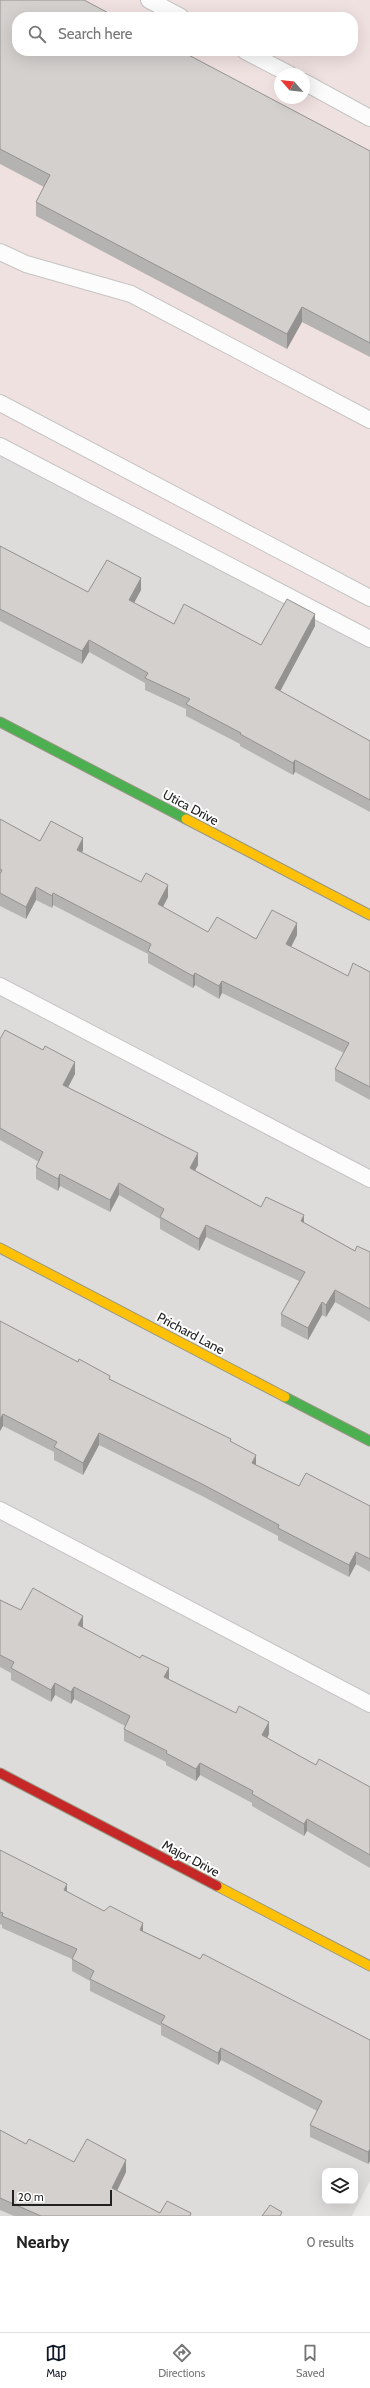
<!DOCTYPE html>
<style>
body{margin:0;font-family:Cabin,sans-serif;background:#f6f6f6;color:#222}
.controls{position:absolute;right:12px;bottom:12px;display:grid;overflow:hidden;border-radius:8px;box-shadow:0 4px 16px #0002}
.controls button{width:36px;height:36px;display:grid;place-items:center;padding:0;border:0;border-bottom:1px solid #e0e0e0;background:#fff;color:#222;font:20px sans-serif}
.compass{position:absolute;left:274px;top:68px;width:36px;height:36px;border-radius:50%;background:#fff;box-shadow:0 4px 16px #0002;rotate:297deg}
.scale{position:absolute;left:12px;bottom:10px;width:100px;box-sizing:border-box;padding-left:4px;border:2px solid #212121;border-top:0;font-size:11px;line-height:14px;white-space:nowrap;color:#212121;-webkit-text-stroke:3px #fff;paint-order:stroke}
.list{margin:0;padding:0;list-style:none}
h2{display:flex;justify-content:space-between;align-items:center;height:52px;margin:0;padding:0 16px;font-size:17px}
h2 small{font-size:13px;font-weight:400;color:#767676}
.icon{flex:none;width:22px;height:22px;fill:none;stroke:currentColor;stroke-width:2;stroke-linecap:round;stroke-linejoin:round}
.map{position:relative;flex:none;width:370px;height:2216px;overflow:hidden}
.search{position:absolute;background:#fff;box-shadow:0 4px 16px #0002;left:12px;right:12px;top:12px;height:44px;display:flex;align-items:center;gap:10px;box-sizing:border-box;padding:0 14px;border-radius:16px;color:#767676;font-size:15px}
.sheet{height:116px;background:#fff}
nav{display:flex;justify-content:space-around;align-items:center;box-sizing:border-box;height:56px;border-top:1px solid #e0e0e0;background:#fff;font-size:11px;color:#767676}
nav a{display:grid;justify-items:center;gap:2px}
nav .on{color:#111827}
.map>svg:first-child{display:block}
.residential{fill:#dedcdb;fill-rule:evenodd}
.commercial{fill:#efe1e0;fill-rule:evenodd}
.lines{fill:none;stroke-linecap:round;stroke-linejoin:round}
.lane-casing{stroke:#c6c5c4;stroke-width:18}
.fast-casing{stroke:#979782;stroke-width:11}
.slow-casing{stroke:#979782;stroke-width:11}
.jam-casing{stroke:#979782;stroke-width:11}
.lane{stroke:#fcfcfc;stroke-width:16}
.fast{stroke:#4caf50;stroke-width:9}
.slow{stroke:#ffc107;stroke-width:9}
.jam{stroke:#c62828;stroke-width:9}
.wall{fill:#b5b3b1}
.shaded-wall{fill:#949290}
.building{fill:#d3d0ce;stroke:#949290}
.labels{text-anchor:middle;stroke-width:4;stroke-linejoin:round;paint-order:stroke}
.street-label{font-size:13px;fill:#212121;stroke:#fff}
</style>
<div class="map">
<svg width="370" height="2216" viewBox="0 0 370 2216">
<rect width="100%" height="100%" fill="#eeecea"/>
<path class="residential" d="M 0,444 L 370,639 L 370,2181 L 352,2216 L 0,2216 ZM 325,2171 L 355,2171 L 355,2201 L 325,2201 Z"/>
<path class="commercial" d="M 0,0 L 370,0 L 370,639 L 0,444 ZM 17,17 L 353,17 L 353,51 L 17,51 ZM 280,74 L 304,74 L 304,98 L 280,98 Z"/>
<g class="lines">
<g class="lane-casing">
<path id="lane" d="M 149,0 L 181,17
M 245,51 L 289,74
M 304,82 L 370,118
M 0,252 L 26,264 L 131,294 L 370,420
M 0,403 L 370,598
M 0,446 L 370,639
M 0,986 L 370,1179
M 0,1510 L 370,1704"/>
</g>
<g class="fast-casing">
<path id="fast" d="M 0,722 L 186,819
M 285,1397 L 370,1441"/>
</g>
<g class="slow-casing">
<path id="slow" d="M 186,819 L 370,915
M 0,1248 L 285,1397
M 217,1886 L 370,1966"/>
</g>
<g class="jam-casing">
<path id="jam" d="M 0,1773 L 217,1886"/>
</g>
<use href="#lane" class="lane"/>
<use href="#fast" class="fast"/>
<use href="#slow" class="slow"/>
<use href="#jam" class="jam"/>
</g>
<path class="wall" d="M 0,0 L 370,151 L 370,357 L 302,322 L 287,349 L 36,216 L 36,202 L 44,187 L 0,164 Z
M 0,546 L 88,592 L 141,590 L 134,603 L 174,624 L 261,645 L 315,626 L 280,691 L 370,741 L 370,812 L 295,772 L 293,775 L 240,746 L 240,744 L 186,716 L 186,709 L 145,690 L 145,683 L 89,652 L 82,664 L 0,621 Z
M 0,819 L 40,841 L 83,850 L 82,852 L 168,897 L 163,907 L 208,932 L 256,939 L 297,935 L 291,947 L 348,976 L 370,972 L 370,1100 L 335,1081 L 335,1069 L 344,1053 L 222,993 L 219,999 L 195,985 L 193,988 L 148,963 L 148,954 L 53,905 L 52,908 L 36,900 L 26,919 L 0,906 Z
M 0,1039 L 75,1074 L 68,1087 L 198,1165 L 195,1170 L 261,1207 L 304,1223 L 355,1251 L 370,1252 L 370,1322 L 335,1302 L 326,1317 L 322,1315 L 308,1340 L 281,1326 L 281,1314 L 299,1281 L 206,1237 L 199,1251 L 160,1229 L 160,1219 L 119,1195 L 110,1212 L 60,1186 L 58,1191 L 36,1179 L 36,1167 L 39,1162 L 0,1140 Z
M 0,1321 L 110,1379 L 231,1442 L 256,1465 L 299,1486 L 370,1506 L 370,1572 L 356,1564 L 349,1577 L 278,1540 L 278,1536 L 202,1496 L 99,1445 L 83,1475 L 54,1460 L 54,1452 L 3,1426 L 0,1431 Z
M 0,1600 L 21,1610 L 83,1628 L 169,1679 L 269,1734 L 267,1738 L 316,1765 L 370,1787 L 370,1868 L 307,1831 L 304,1836 L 252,1806 L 252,1803 L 200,1775 L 196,1781 L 166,1765 L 166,1762 L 124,1741 L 124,1729 L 125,1726 L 74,1699 L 71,1704 L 55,1695 L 51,1702 L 11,1680 L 11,1673 L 0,1667 Z
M 0,1850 L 67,1892 L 143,1931 L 370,2040 L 370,2161 L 368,2164 L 310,2137 L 310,2125 L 317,2111 L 221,2060 L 218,2065 L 161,2035 L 161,2026 L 90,1991 L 90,1981 L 72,1971 L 72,1959 L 2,1928 L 2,1925 L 0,1924 Z
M 0,2130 L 26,2144 L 74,2162 L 126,2172 L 117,2191 L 160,2213 L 191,2216 L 14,2216 L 0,2210 Z"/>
<path class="shaded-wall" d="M 302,307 L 302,322 L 287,349 L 287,334 Z
M 141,578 L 141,590 L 129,612 L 129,600 Z
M 315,614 L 315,626 L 275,701 L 275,688 Z
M 89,640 L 89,652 L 82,664 L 82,651 Z
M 295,760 L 295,772 L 293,775 L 293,763 Z
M 83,838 L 83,850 L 77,862 L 77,850 Z
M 168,885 L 168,897 L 158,916 L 158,904 Z
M 36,887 L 36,900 L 26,919 L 26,907 Z
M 53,893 L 53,905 L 52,908 L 52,896 Z
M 297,923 L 297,935 L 286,957 L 286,944 Z
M 195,973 L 195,985 L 193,988 L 193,976 Z
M 222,981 L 222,993 L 219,999 L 219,986 Z
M 75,1062 L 75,1074 L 63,1097 L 63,1085 Z
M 198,1153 L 198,1165 L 190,1180 L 190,1168 Z
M 60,1174 L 60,1186 L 58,1191 L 58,1179 Z
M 119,1183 L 119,1195 L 110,1212 L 110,1200 Z
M 304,1215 L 304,1227 L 301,1221 Z
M 206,1225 L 206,1237 L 199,1251 L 199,1239 Z
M 335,1290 L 335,1302 L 326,1317 L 326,1305 Z
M 322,1302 L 322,1315 L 308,1340 L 308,1328 Z
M 3,1414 L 3,1426 L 0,1431 L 0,1419 Z
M 99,1433 L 99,1445 L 83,1475 L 83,1463 Z
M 256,1455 L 256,1467 L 252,1463 Z
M 356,1552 L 356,1564 L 349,1577 L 349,1565 Z
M 83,1616 L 83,1628 L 78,1625 Z
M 169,1668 L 169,1680 L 164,1677 Z
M 55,1683 L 55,1695 L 51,1702 L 51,1690 Z
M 74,1687 L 74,1699 L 71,1704 L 71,1692 Z
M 269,1722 L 269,1734 L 262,1748 L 262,1735 Z
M 200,1763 L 200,1775 L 196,1781 L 196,1769 Z
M 307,1819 L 307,1831 L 304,1836 L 304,1824 Z
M 67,1884 L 67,1896 L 64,1890 Z
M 143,1923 L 143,1935 L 140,1930 Z
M 221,2048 L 221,2060 L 218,2065 L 218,2053 Z
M 370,2149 L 370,2161 L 368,2164 L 368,2152 Z
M 126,2160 L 126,2172 L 112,2201 L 112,2188 Z"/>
<path class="building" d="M 0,0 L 84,0 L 116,17 L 17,17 L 17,51 L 181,51 L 370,151 L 370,343 L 302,307 L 287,334 L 36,202 L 50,175 L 0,149 Z
M 0,546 L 88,592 L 107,560 L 141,578 L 129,600 L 174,624 L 184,604 L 261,645 L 287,599 L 315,614 L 275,688 L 370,741 L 370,800 L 295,760 L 293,763 L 240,734 L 241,733 L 186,704 L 190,699 L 145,678 L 148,673 L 89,640 L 82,651 L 0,609 Z
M 0,819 L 40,841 L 51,821 L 83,838 L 77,850 L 141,882 L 146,873 L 168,885 L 158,904 L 208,932 L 217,917 L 256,939 L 272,910 L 297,923 L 286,944 L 348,976 L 353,963 L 370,972 L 370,1087 L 335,1069 L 349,1043 L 222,981 L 219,986 L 195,973 L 193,976 L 148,951 L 151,944 L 53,893 L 52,896 L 36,887 L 26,907 L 0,893 L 0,874 L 2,870 L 0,869 Z
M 5,1030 L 43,1050 L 45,1046 L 75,1062 L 63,1085 L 198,1153 L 190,1168 L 261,1207 L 266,1197 L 304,1215 L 301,1221 L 355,1251 L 357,1246 L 370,1252 L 370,1309 L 335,1290 L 326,1305 L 322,1302 L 308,1328 L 281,1314 L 305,1272 L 206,1225 L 199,1239 L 160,1217 L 164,1209 L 119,1183 L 110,1200 L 60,1174 L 58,1179 L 36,1167 L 43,1152 L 0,1128 L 0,1039 Z
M 0,1321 L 78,1362 L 79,1359 L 110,1376 L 109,1379 L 231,1439 L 230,1441 L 256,1455 L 252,1463 L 299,1486 L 306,1473 L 370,1506 L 370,1559 L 356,1552 L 349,1565 L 278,1528 L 279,1525 L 202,1484 L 99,1433 L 83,1463 L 54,1447 L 57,1442 L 3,1414 L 0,1419 Z
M 33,1588 L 83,1616 L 78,1625 L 140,1658 L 142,1655 L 169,1668 L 164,1677 L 236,1713 L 239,1706 L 269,1722 L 262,1735 L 316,1765 L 319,1759 L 370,1787 L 370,1855 L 307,1819 L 304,1824 L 252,1794 L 253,1791 L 200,1763 L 196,1769 L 166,1753 L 167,1751 L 124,1729 L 130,1716 L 74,1687 L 71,1692 L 55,1683 L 51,1690 L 11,1668 L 14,1662 L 0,1655 L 0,1600 L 21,1610 Z
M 0,1850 L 67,1884 L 64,1890 L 104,1911 L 110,1906 L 143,1923 L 140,1930 L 200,1959 L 203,1954 L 370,2040 L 370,2149 L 368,2152 L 310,2125 L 322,2101 L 221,2048 L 218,2053 L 161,2023 L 165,2016 L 90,1979 L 94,1971 L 72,1959 L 77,1949 L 2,1916 L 3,1913 L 0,1912 Z
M 0,2130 L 26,2144 L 29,2139 L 74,2162 L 87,2139 L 126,2160 L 112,2188 L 160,2213 L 167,2201 L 191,2213 L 190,2216 L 41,2216 L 0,2198 Z
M 270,2205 L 282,2212 L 280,2216 L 262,2216 Z"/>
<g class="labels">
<g class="street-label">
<text transform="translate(191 807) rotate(28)" y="5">Utica Drive</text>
<text transform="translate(191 1333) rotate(28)" y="5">Prichard Lane</text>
<text transform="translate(191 1858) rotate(28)" y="5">Major Drive</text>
</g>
</g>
</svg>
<div class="controls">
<button><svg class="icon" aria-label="layers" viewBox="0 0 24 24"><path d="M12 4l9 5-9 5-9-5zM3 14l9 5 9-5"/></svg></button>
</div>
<svg class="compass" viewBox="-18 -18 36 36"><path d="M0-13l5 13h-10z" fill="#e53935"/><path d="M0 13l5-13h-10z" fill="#767676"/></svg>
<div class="scale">20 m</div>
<div class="search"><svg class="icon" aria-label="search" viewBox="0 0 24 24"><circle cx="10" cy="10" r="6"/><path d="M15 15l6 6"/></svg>Search here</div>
</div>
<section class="sheet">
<h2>Nearby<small>0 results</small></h2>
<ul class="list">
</ul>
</section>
<nav>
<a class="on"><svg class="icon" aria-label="map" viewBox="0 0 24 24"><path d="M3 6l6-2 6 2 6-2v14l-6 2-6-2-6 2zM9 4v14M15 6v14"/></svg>Map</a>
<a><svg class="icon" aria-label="directions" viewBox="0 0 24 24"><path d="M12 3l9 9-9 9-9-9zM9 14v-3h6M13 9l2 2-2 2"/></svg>Directions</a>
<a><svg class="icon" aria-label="saved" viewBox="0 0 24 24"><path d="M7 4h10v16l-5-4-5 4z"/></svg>Saved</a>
</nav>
